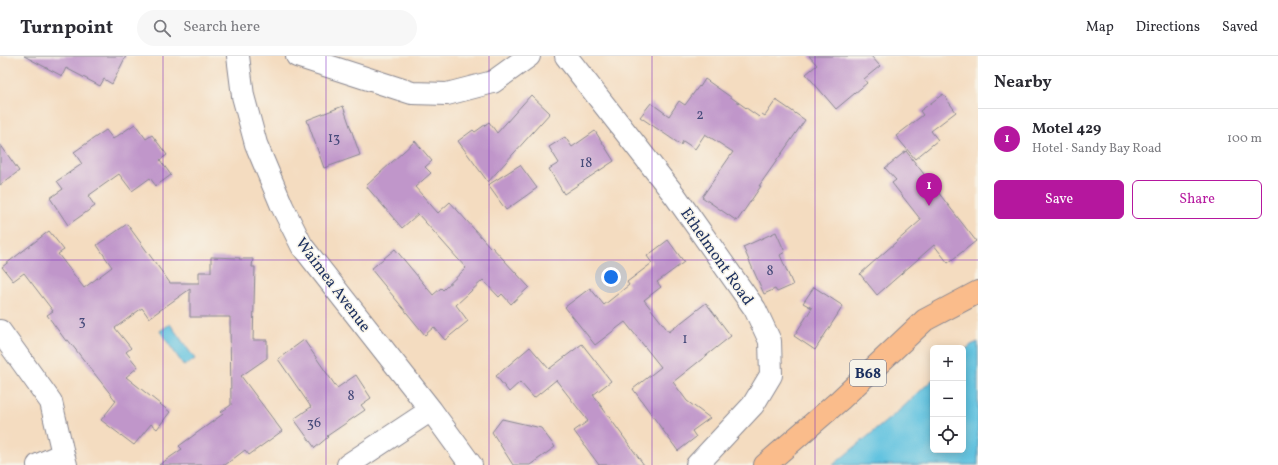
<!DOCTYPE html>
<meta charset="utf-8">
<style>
body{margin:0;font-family:Vollkorn,serif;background:#f7f7f7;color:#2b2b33}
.controls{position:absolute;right:12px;bottom:12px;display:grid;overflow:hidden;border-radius:6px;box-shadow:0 2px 10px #0003}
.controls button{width:36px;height:36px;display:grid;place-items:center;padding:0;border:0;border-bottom:1px solid #e1e1e2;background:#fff;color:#2b2b33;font:20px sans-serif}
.you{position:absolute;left:611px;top:221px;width:14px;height:14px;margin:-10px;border:3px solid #fff;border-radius:50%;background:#1a73e8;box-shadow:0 0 0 6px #1a73e833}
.badge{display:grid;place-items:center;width:26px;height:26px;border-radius:50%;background:#b5179e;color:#fff;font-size:13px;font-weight:700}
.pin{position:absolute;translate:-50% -33px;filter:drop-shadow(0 1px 2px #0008)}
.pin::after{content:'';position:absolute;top:21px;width:14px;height:12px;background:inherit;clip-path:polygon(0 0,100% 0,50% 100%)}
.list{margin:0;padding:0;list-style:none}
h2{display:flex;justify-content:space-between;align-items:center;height:52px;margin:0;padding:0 16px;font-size:17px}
h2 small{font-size:13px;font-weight:400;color:#7c7c81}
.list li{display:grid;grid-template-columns:26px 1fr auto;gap:12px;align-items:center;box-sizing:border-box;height:60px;padding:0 16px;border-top:1px solid #e1e1e2}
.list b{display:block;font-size:15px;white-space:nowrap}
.list p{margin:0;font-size:13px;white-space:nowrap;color:#7c7c81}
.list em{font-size:13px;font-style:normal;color:#7c7c81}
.actions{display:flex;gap:8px;padding:12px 16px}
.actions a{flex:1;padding:9px 0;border:1px solid #b5179e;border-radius:6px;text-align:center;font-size:14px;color:#b5179e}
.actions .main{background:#b5179e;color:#fff}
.icon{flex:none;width:22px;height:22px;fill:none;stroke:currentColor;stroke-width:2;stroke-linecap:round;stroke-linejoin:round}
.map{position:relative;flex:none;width:978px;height:409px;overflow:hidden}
header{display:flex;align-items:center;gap:24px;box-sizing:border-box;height:56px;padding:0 20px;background:#fff;border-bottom:1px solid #e1e1e2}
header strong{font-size:19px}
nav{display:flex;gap:22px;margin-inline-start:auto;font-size:14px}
.search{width:280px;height:36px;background:#f7f7f7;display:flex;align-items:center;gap:10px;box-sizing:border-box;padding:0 14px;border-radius:22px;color:#7c7c81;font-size:15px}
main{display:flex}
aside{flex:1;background:#fff}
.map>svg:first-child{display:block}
.water{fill:#62c3e0;stroke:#3e799f}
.building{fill:#c096ca}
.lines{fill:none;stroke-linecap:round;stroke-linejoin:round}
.minor-casing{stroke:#88868f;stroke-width:24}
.major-casing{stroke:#88868f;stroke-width:24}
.minor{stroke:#fff;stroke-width:22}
.major{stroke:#fabc8b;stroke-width:22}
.grid{fill:none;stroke:#7b2cbf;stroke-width:1;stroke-opacity:0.55}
.labels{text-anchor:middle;stroke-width:3;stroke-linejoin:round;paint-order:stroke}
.number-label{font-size:14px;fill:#444979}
.shield{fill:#f7f3e8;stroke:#5d6a87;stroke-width:1}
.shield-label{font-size:15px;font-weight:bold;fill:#1b2f5e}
.street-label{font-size:16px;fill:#1b2f5e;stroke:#f7f3e8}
</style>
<header>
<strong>Turnpoint</strong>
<div class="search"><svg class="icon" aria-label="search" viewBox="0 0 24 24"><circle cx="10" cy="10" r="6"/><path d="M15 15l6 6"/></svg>Search here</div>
<nav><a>Map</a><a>Directions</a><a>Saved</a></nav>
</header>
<main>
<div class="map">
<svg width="978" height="409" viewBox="0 0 978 409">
<rect width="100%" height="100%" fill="#f7f3e8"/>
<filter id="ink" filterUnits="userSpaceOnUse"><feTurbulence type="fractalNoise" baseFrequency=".025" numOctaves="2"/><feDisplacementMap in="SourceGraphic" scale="8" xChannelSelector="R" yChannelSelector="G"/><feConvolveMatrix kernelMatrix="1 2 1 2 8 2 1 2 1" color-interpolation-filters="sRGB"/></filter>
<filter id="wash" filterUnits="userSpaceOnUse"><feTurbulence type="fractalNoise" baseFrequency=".012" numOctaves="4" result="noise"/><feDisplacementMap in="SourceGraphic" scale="16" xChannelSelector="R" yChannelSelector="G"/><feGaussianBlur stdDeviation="0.9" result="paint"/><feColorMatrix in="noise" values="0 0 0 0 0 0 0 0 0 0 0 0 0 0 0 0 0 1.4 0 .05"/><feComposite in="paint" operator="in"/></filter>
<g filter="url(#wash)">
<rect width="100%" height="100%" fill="#f4dcc0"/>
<path class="water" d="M 170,268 L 195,303 L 184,310 L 160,275 Z
M 978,286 L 978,409 L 833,409 L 901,353 L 933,323 L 933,394 L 963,394 L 963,296 L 971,289 Z"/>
<g id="blocks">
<path class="building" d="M 24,0 L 126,0 L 112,28 L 104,23 L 100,30 L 66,12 L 62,20 Z
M 809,0 L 871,0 L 880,10 L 864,23 L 867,27 L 836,53 L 806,18 L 817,9 Z
M 705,23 L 759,61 L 762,58 L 765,60 L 776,44 L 805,64 L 759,130 L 761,130 L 737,165 L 702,141 L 733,96 L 705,78 L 695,93 L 683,85 L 681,89 L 640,61 L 651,47 L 669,60 L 679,45 L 685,49 L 699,30 L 700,31 Z
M 943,38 L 956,56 L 931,75 L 938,84 L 915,103 L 896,80 L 923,59 L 920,55 Z
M 531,39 L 550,57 L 488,126 L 458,85 L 473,74 L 475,76 L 489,66 L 497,77 Z
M 343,50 L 360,99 L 324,112 L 307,64 Z
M 135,68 L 146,83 L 152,79 L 167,99 L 160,104 L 171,119 L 156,130 L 150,122 L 132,135 L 119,118 L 88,140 L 95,150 L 68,169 L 50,142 L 63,133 L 57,125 L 82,108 L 74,96 L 106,74 L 113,83 Z
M 595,75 L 614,105 L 564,138 L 549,113 L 559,107 L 549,91 L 565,81 L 572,91 Z
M 415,85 L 432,105 L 425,111 L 431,117 L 415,131 L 438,157 L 450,146 L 490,191 L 491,190 L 529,231 L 511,248 L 502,238 L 499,241 L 483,224 L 456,249 L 468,265 L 445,284 L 434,271 L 425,279 L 371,213 L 395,193 L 433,239 L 441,232 L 443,234 L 466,212 L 418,158 L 402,172 L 366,130 Z
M 0,88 L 19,115 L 0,129 Z
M 906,95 L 976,185 L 948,207 L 934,189 L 877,239 L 860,218 L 921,164 L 892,127 L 896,124 L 885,112 Z
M 520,109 L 537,132 L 506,154 L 488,129 Z
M 127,168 L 170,227 L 199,227 L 199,216 L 211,216 L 211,201 L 240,202 L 239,203 L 253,203 L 252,211 L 255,211 L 253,284 L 267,284 L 267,302 L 241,320 L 282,375 L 249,399 L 245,394 L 225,409 L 159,409 L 182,393 L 179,390 L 223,358 L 221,356 L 231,349 L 230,261 L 190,261 L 190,233 L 149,262 L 142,252 L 115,272 L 131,292 L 126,296 L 138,311 L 126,321 L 170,356 L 157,373 L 151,368 L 134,389 L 101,364 L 116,345 L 68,284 L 66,285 L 47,259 L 53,255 L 24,217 L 13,225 L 2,211 L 49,175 L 64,194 L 58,198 L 84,232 L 112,211 L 97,189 Z
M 776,176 L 785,196 L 780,199 L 793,229 L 777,236 L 775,233 L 764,238 L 743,191 Z
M 668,184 L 684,206 L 657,226 L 661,231 L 644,244 L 669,276 L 706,247 L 731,280 L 673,326 L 687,345 L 710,362 L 692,375 L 696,381 L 678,395 L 633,333 L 661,311 L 625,266 L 595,289 L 565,251 L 590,232 L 604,249 L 629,229 L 627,226 L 652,207 L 647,200 Z
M 814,231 L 843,250 L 815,294 L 794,280 L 812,252 L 803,247 Z
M 304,284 L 337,332 L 356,319 L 371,342 L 361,349 L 365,354 L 327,380 L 328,381 L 315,392 L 294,363 L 311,351 L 278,303 Z
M 582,288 L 611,325 L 593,339 L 644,409 L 599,409 L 574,375 L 588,365 L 556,324 L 534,342 L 520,326 L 509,336 L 496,320 L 530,291 L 549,313 Z
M 502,363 L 541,372 L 555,391 L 530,409 L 513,409 L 492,376 Z"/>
</g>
</g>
<g filter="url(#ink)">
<use href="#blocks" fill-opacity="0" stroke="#88868f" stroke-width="1"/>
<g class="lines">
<g class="minor-casing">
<path id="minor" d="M 238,0 L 243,40 L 256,88 L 282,150 L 302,190 L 431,354 L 471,409
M 297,0 L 412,37 L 447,38 L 493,26 L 529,0
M 566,0 L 676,141 L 755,253 L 770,285 L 771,319 L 753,349 L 697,409
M 0,275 L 51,346 L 63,398
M 38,409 L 63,398 L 66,409
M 348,409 L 431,354"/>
</g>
<g class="major-casing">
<path id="major" d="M 765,409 L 840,344 L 925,264 L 978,236"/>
</g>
<use href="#minor" class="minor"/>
<use href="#major" class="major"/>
</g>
</g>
<path class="grid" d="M 163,0 L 163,409M 326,0 L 326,409M 489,0 L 489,409M 652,0 L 652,409M 815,0 L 815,409M 0,204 L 978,204"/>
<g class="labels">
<g class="number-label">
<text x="700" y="63">2</text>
<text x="334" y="86">13</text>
<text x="586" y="111">18</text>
<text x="770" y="219">8</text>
<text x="82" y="269">3</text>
<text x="685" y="287">1</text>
<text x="351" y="344">8</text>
<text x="314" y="371">36</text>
</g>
<rect class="shield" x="850" y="304" width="36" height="26" rx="3"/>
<g class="shield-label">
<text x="868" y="322">B68</text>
</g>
<g class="street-label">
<text transform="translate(718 200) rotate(55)" y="6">Ethelmont Road</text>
<text transform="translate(334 228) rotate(53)" y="6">Waimea Avenue</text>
</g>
</g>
</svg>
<div class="controls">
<button>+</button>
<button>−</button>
<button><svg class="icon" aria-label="locate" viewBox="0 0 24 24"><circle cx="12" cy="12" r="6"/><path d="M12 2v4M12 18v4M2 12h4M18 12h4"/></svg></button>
</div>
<div class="you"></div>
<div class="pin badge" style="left:929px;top:150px">1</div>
</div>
<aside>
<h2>Nearby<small></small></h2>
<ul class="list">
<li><span class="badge">1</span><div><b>Motel 429</b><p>Hotel · Sandy Bay Road</p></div><em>100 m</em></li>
</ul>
<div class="actions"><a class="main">Save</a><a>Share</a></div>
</aside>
</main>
